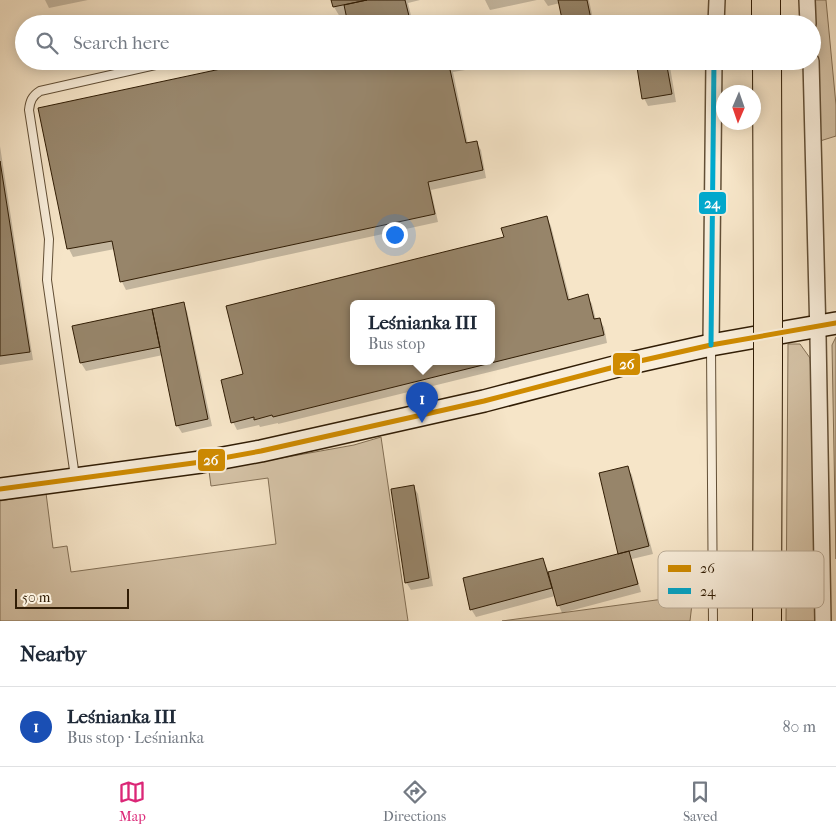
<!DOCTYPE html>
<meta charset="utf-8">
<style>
body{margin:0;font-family:"IM FELL French Canon",serif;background:#f2f2f3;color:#1f2937}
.compass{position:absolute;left:716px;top:85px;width:45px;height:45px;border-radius:50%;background:#fff;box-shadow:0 2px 12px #0003;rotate:182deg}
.scale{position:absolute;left:15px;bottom:12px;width:114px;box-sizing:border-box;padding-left:5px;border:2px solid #311d05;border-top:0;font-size:14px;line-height:18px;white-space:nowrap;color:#311d05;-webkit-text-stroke:4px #f9eedb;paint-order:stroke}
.you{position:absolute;left:394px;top:234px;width:18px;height:18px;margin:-12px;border:4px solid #fff;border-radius:50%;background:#1a73e8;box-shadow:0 0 0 8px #1a73e833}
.badge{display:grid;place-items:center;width:32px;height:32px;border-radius:50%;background:#db2777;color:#fff;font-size:16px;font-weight:700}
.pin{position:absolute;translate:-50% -41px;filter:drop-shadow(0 1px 2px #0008)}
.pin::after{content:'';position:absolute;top:26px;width:18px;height:15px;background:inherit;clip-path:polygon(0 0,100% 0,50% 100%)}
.popup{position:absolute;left:350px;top:300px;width:145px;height:65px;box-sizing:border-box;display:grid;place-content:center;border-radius:8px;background:#fff;filter:drop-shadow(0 1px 4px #0005);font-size:16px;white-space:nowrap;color:#747a83}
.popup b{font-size:19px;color:#1f2937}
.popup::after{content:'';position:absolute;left:50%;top:100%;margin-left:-10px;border:10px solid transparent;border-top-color:#fff}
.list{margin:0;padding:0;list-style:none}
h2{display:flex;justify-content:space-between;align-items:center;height:65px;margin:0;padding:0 20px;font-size:21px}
h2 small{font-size:16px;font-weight:400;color:#747a83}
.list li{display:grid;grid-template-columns:32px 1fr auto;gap:15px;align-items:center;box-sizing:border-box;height:80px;padding:0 20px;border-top:1px solid #e0e1e3}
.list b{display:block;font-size:19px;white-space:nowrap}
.list p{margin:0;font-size:16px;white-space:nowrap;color:#747a83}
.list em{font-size:16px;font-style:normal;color:#747a83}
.icon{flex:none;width:28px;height:28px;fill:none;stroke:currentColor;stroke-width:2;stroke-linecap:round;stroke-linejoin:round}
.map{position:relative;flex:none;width:836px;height:621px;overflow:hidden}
.search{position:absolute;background:#fff;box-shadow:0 2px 12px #0003;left:15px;right:15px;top:15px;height:55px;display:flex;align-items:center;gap:12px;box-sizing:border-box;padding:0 18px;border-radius:28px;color:#747a83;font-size:19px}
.sheet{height:145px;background:#fff}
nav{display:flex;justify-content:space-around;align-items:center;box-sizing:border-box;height:70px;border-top:1px solid #e0e1e3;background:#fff;font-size:14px;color:#747a83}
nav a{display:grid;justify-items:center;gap:2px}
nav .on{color:#db2777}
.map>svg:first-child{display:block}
.green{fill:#d5c3a7;stroke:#837056}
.shadow{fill:#0003;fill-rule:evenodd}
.building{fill:#97856a;stroke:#311d05;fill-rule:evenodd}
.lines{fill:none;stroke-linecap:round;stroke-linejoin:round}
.lane-casing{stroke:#624f36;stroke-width:10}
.street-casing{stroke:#624f36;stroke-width:18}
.secondary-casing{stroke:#311d05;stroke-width:24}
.highway-casing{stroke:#311d05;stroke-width:30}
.lane{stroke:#f9eedb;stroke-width:8}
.street{stroke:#f9eedb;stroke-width:15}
.secondary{stroke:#f9eedb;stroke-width:21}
.highway{stroke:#f6e5c8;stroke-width:28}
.highway-bridge-casing{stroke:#311d05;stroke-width:30;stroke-linecap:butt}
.highway-bridge{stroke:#f6e5c8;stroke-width:28}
.bus-1-casing{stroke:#f9eedb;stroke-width:9}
.bus-2-casing{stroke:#f9eedb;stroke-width:9}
.bus-1{stroke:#cf8b01;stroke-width:5}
.bus-2{stroke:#00a9ce;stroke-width:5}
.key{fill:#f9eedb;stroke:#bdaf9b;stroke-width:1}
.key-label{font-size:14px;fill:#311d05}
.line-badge{stroke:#f9eedb;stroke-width:2}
.badge-label{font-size:14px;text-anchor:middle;font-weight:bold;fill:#fff}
</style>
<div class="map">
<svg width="836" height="621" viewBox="0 0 836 621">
<rect width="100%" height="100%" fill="#f6e5c8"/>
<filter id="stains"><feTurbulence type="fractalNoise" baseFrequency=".004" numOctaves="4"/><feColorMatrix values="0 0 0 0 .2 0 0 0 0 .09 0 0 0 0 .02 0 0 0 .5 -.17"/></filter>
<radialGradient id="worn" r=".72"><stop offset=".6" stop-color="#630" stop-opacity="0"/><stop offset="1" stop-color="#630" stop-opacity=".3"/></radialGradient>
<path class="green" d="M 811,0 L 826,0 L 836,105 L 836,136 L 820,141 Z
M 836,337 L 836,559 L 832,345 Z
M 788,344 L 800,344 L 810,358 L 812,385 L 815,621 L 786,621 Z
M 381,437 L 408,621 L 0,621 L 0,501 L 46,493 L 53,548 L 67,546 L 71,572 L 276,544 L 268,478 L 211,486 L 209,471 L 354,445 Z
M 693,595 L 690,621 L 502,621 Z"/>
<path class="shadow" d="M 45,0 L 88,0 L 49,8 Z
M 333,0 L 420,0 L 408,3 L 413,24 L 350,24 L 348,16 L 340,17 L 334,7 Z
M 485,0 L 537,0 L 490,10 Z
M 544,0 L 589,0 L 594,24 L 564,24 L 560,3 L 548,6 Z
M 264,61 L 463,61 L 465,70 L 453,72 L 468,144 L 476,142 L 481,150 L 486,178 L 431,190 L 438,222 L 126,290 L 122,282 L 115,249 L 73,257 L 69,249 L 39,109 Z
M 637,61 L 669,61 L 676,102 L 648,106 L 644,98 Z
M 0,146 L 33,360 L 0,365 Z
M 547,218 L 551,226 L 570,300 L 587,296 L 592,304 L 596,320 L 599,319 L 604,327 L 607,343 L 278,424 L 278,423 L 260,427 L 259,425 L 237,430 L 233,422 L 244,375 L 227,306 L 505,238 ZM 353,304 L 491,304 L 491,362 L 353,362 Z
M 183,303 L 187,311 L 212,426 L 182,433 L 177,425 L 163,355 L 86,371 L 81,363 L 74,327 Z
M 627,467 L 632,475 L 653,554 L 632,559 L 641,592 L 562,613 L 555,596 L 476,617 L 471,609 L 543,559 L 549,573 L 620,555 Z
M 413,486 L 418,494 L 433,586 L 411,590 L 406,582 Z"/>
<path class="building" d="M 331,0 L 367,0 L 333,7 Z
M 367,0 L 405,0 L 411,24 L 348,24 L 344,5 Z
M 558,0 L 587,0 L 592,24 L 563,24 Z
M 452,19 L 453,24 L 432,24 Z
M 258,61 L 461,61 L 449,65 L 466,143 L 477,141 L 483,170 L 428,182 L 435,214 L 120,282 L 112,241 L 67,249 L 38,108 Z
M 636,61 L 666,61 L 672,94 L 642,99 Z
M 0,161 L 30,352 L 0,356 Z
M 547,216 L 568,300 L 588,294 L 594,319 L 600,318 L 604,335 L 273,417 L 272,415 L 254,420 L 254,417 L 231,423 L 221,380 L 243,374 L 226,306 L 504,237 L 501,228 ZM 353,304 L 491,304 L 491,362 L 353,362 Z
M 184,302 L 208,419 L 176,426 L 152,309 Z
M 152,309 L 160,347 L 80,363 L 72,326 Z
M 628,466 L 649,546 L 618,554 L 599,473 Z
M 414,485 L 429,578 L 405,583 L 391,489 Z
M 629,551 L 638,584 L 557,606 L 548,572 Z
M 543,558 L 552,588 L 470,610 L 463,578 Z"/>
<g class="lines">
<g class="lane-casing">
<path id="lane" d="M 711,347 L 713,621
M 75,477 L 47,280 L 49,239 L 29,110 C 30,101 32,96 40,91 L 173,61"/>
</g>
<g class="street-casing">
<path id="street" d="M 807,0 L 808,24
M 716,24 L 717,0
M 811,61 L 818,336 L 823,621
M 711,345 L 714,61"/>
</g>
<g class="secondary-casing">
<path id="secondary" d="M 0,489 L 201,462 L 261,451 L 484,401 L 622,365 L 711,345 L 836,323"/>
</g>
<g class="highway-casing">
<path id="highway" d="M 766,0 L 766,24
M 767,61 L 768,314
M 767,621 L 768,360"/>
</g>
<use href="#lane" class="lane"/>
<use href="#street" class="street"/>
<use href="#secondary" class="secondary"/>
<use href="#highway" class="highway"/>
<g class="highway-bridge-casing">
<path id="highway-bridge" d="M 768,314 L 768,360"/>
</g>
<use href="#highway-bridge" class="highway-bridge"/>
<g class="bus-1-casing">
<path id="bus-1" d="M 0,489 L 201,462 L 261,451 L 484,401 L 622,365 L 711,345 L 836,323"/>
</g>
<g class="bus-2-casing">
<path id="bus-2" d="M 711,345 L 714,61"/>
</g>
<use href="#bus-1" class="bus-1"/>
<use href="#bus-2" class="bus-2"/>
</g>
<rect x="658" y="551" width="166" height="57" rx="8" class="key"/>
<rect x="668" y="565" width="23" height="7" fill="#cf8b01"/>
<rect x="668" y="588" width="23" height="6" fill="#00a9ce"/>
<g class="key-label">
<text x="700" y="573">26</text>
<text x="700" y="596">24</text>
</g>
<g class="line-badge">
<rect x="698" y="191" width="29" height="24" rx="5" fill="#00a9ce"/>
<rect x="612" y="352" width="29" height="24" rx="5" fill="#cf8b01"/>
<rect x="197" y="448" width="29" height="24" rx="5" fill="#cf8b01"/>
</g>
<g class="badge-label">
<text x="712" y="208">24</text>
<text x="627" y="369">26</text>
<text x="211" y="465">26</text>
</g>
<rect width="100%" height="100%" filter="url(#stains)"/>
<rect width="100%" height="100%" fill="url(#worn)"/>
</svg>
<svg class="compass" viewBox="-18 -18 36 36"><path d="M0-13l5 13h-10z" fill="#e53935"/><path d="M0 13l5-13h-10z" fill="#747a83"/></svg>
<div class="scale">50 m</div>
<div class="you"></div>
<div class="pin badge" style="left:422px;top:423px;background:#1a4fb4">1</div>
<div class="popup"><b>Leśnianka III</b>Bus stop</div>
<div class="search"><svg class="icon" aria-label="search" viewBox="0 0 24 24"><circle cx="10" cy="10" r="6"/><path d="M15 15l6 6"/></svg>Search here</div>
</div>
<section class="sheet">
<h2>Nearby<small></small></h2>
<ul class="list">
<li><span class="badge" style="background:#1a4fb4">1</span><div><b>Leśnianka III</b><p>Bus stop · Leśnianka</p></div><em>80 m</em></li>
</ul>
</section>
<nav>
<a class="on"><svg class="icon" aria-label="map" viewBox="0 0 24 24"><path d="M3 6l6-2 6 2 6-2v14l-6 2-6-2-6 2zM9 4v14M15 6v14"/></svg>Map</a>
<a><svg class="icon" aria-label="directions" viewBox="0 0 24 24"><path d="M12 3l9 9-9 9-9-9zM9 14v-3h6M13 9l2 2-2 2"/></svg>Directions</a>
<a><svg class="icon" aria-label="saved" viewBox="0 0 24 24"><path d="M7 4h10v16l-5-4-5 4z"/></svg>Saved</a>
</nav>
